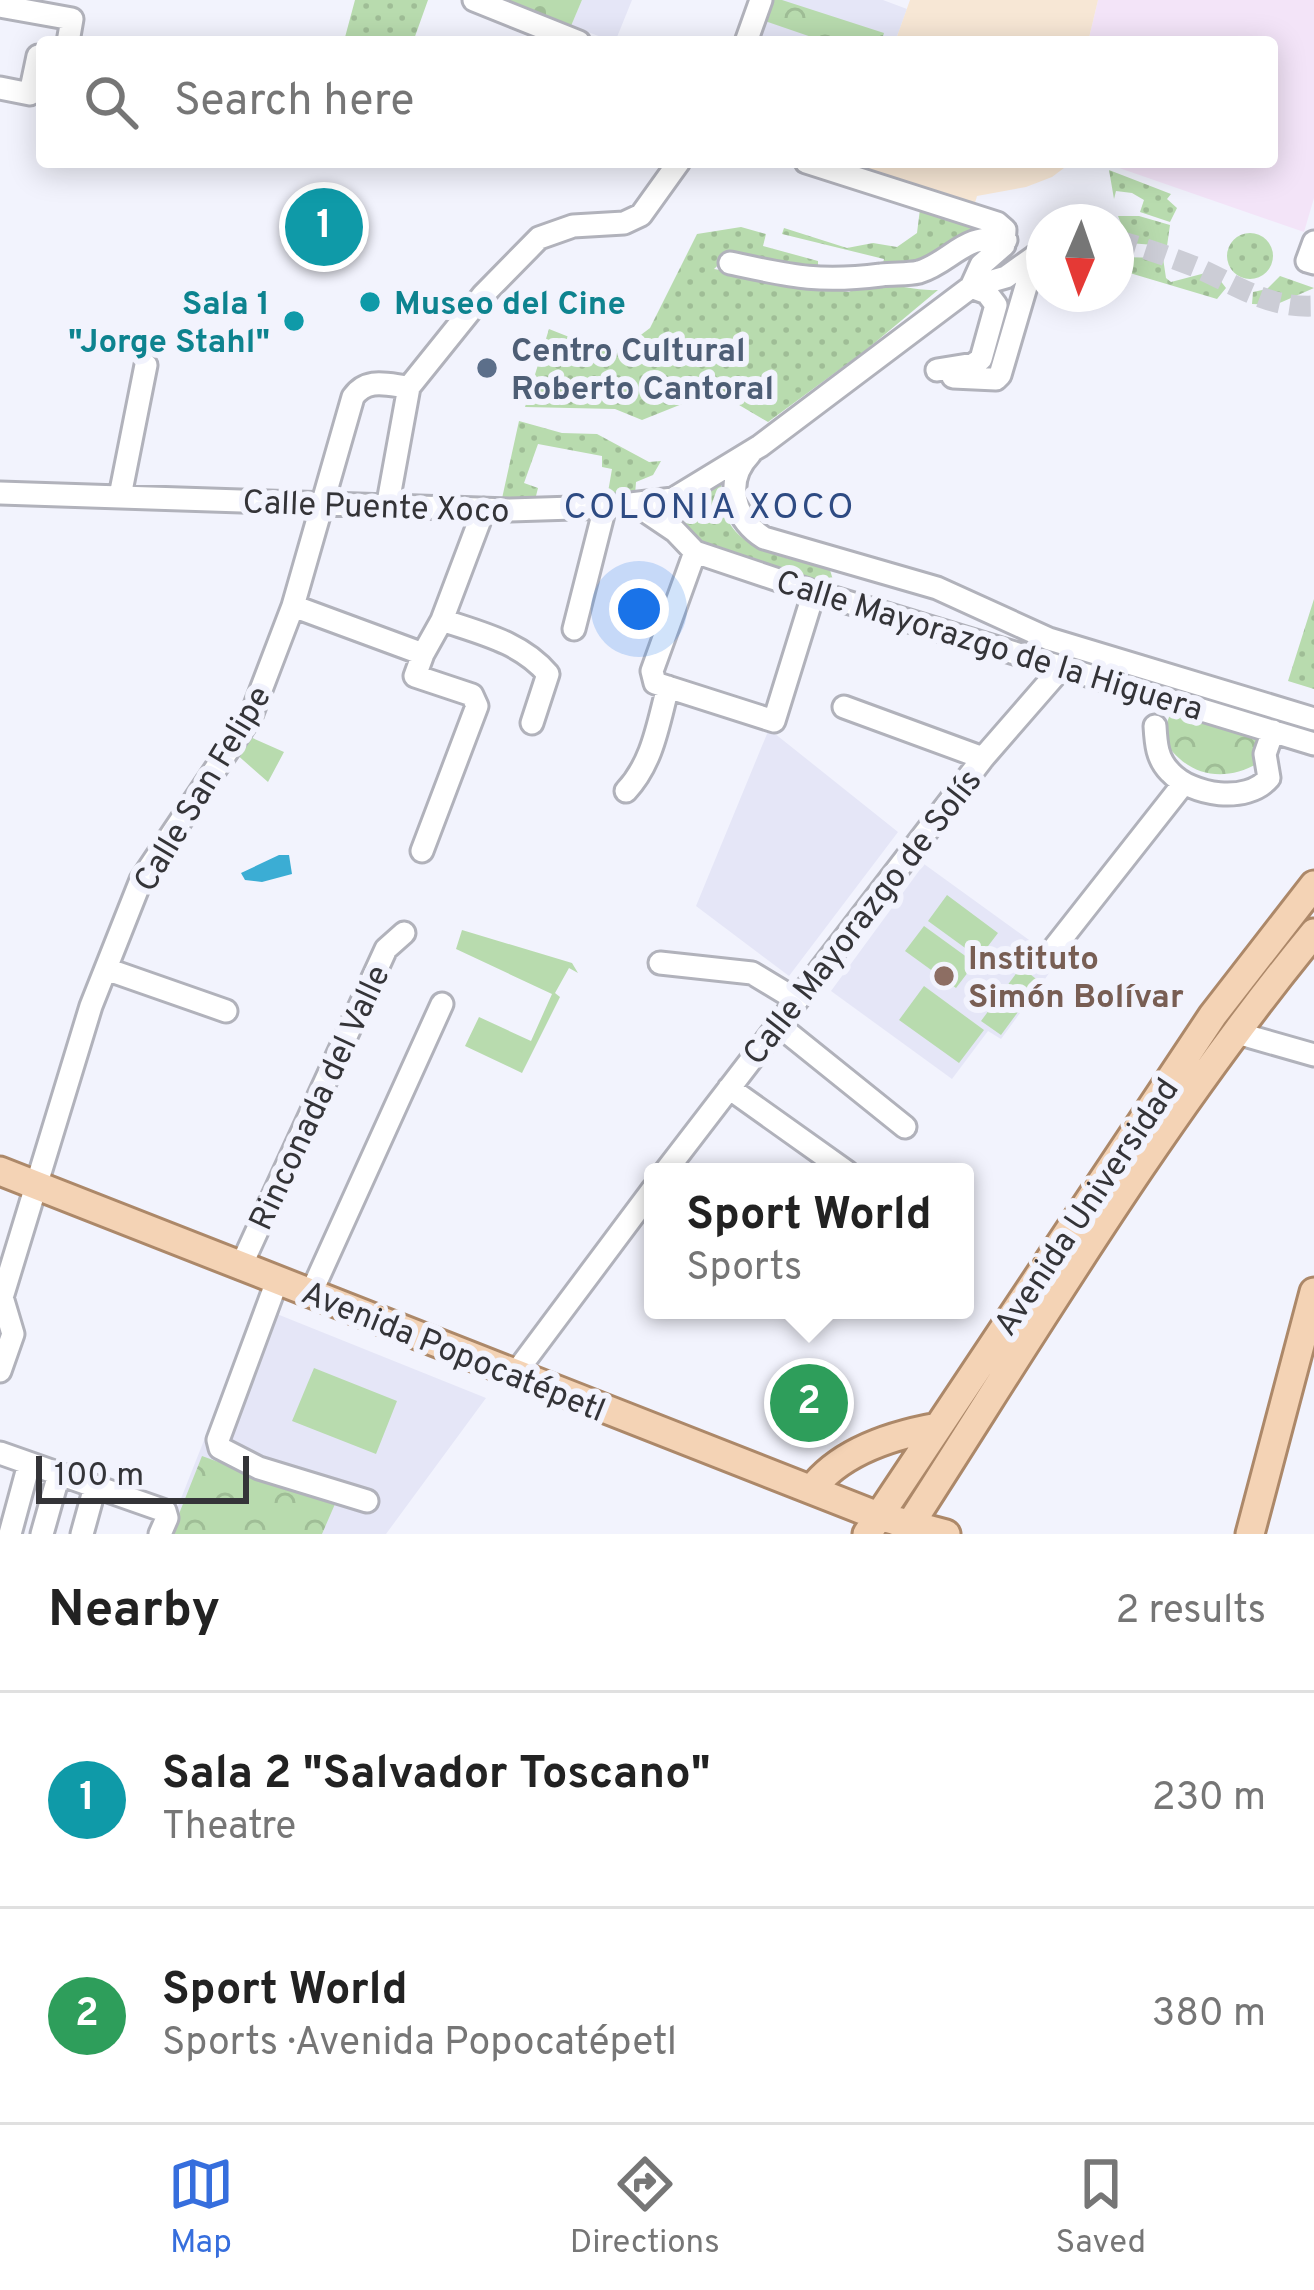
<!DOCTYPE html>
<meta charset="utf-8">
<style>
body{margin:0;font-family:Overpass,sans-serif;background:#f6f6f6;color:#222}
.compass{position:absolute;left:1026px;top:204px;width:108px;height:108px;border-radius:50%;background:#fff;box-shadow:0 6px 30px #0003;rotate:182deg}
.scale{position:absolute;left:36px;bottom:30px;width:213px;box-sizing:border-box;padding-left:12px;border:6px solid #343438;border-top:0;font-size:33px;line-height:42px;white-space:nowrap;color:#343438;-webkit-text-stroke:9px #f2f3fd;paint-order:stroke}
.you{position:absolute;left:639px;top:609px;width:42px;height:42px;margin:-30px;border:9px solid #fff;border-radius:50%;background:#1a73e8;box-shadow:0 0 0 18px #1a73e833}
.badge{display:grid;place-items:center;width:78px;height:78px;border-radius:50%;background:#366edd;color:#fff;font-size:39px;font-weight:700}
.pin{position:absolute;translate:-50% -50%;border:6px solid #fff;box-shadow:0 3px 12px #0006}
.popup{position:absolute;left:644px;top:1163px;width:330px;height:156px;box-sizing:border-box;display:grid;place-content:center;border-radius:12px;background:#fff;filter:drop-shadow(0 3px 9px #0005);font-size:39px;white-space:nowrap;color:#767676}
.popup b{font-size:45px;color:#222}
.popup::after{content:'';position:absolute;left:50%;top:100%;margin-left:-24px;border:24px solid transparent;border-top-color:#fff}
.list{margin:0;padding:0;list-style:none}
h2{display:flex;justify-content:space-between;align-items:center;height:156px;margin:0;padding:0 48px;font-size:51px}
h2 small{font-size:39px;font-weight:400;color:#767676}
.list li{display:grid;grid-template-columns:78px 1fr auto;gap:36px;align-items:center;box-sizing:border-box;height:216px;padding:0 48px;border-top:3px solid #e0e0e0}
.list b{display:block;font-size:45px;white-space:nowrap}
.list p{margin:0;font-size:39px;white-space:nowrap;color:#767676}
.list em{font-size:39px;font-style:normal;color:#767676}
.icon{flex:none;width:66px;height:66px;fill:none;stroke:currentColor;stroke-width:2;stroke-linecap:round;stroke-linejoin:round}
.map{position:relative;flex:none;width:1314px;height:1534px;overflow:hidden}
.search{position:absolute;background:#fff;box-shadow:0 6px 30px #0003;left:36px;right:36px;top:36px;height:132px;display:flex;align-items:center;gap:30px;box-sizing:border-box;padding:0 42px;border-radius:12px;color:#767676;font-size:45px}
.sheet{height:588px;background:#fff}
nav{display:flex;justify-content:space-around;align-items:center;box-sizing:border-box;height:168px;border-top:3px solid #e0e0e0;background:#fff;font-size:33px;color:#767676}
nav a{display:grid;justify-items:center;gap:6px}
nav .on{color:#366edd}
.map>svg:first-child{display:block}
.commercial{fill:#f3e4f8}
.built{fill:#e5e6f7}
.medical{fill:#f7e7d5}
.grass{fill:#b8dbae}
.forest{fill:url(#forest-crowns)}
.cemetery{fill:url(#cemetery-stones)}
.garden{fill:url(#garden-dots)}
.water{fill:#3badd4}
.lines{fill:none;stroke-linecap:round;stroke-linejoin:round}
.minor-tunnel{stroke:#cccdd6;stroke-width:21;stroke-dasharray:21 10;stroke-linecap:butt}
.minor-casing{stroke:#b1b2bb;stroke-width:27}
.major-casing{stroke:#ac8869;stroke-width:33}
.minor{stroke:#fff;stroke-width:21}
.major{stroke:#f4d3b5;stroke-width:27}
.culture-dot{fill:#0f9aa8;stroke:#f2f3fd;stroke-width:4.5}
.service-dot{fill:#5c6f8a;stroke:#f2f3fd;stroke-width:4.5}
.education-dot{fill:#8d6e63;stroke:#f2f3fd;stroke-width:4.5}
.labels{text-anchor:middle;stroke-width:12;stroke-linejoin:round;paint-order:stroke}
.culture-label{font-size:33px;font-weight:bold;fill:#0d838f;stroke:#f2f3fd;text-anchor:end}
.service-label{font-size:33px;font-weight:bold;fill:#4e5e75;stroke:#f2f3fd;text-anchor:start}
.street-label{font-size:33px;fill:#343438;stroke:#f2f3fd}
.education-label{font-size:33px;font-weight:bold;fill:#785e54;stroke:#f2f3fd;text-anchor:start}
.neighbourhood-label{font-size:36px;letter-spacing:3px;fill:#2e4b83;stroke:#f2f3fd}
</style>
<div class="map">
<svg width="1314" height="1534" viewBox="0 0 1314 1534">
<defs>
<pattern id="forest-crowns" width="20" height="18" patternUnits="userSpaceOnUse" patternTransform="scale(3)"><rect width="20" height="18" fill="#b8dbae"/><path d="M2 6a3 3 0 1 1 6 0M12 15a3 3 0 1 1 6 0" fill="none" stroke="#9fbd96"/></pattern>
<pattern id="cemetery-stones" width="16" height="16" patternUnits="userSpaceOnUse" patternTransform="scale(3)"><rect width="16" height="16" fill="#b8dbae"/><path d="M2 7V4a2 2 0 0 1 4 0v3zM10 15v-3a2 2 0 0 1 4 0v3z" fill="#9fbd96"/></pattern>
<pattern id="garden-dots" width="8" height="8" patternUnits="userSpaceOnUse" patternTransform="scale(3)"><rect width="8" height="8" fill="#b8dbae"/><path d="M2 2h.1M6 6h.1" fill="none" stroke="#9fbd96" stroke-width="1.8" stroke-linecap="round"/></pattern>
</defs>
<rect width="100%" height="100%" fill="#f2f3fd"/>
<path class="commercial" d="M 1098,0 L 1314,0 L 1314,198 L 1304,232 L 1102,162 L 1272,162 L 1272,42 L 1088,42 Z"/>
<path class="built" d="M 582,0 L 632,0 L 615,42 L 571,26 Z
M 769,0 L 883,0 L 907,9 L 895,42 L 771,42 L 756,37 Z
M 769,729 L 898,832 L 789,976 L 696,906 Z
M 924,864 L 1058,961 L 1001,1039 L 988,1031 L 952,1079 L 831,991 Z
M 257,1306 L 486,1398 L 386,1534 L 167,1534 Z"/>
<path class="medical" d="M 910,0 L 1098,0 L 1088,42 L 895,42 Z
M 854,162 L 1072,162 L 1052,177 L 1026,187 L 977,196 L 973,210 L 851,171 Z"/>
<path class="grass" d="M 248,736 L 284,752 L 268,782 L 235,753 Z
M 947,895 L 998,933 L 979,958 L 928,921 Z
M 924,926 L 975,963 L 956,988 L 905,951 Z
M 462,930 L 572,963 L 578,973 L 569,968 L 555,993 L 560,997 L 522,1073 L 465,1046 L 479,1017 L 531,1041 L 552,994 L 456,949 Z
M 1021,967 L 1040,982 L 1001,1035 L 981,1021 Z
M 924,986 L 984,1030 L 959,1063 L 899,1020 Z
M 314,1368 L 397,1401 L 376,1454 L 292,1421 Z"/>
<path class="forest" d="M 769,0 L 782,0 L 884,33 L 881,42 L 826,42 L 762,20 Z
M 1172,709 L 1265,736 L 1258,763 C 1221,785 1182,774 1162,736 Z
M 202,1456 L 335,1504 L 322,1534 L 171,1534 Z"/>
<path class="cemetery" d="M 506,0 L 582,0 L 571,26 Z"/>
<path class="garden" d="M 355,0 L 428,0 L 413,42 L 348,42 L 344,41 Z
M 1109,170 L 1171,194 L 1167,199 L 1177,208 L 1170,222 L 1140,212 L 1144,200 L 1132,193 L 1116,191 L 1114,199 Z
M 920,209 L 996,233 L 949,241 L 933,261 L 882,268 L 884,259 L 782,234 L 784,228 L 847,248 L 873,243 L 897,247 L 917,233 Z
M 1118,216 L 1139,216 L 1170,225 L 1167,246 L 1129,243 Z
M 741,227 L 766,234 L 763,246 L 818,261 L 818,268 L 813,271 L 731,253 L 714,269 L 849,292 C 876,275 908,292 938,290 L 866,350 L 768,422 L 734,402 L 713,380 L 682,404 L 642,420 L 615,409 L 525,407 L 549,329 L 597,348 L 621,350 L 650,328 L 697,234 Z
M1227 256a23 23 0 1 1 46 0a23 23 0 1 1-46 0Z
M 1119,257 L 1163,258 L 1166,278 L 1171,282 L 1213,271 L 1226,288 L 1217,299 L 1123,271 Z
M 1280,276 L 1314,288 L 1275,305 L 1252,304 L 1253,292 L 1267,289 Z
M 519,421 L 562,433 L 597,434 L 649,462 L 661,461 L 653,475 L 636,482 L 635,495 L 607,498 L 612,469 L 602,467 L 602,456 L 538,444 L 524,483 L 538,488 L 536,496 L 546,499 L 501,503 Z
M 722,472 C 713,550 771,552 830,570 L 833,580 L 827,583 L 692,542 L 684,520 L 686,498 Z
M 1314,599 L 1314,689 L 1288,681 Z"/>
<path class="water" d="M 279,855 L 289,855 L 292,874 L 262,882 L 245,880 L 241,873 Z"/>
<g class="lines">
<path class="minor-tunnel" d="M 1116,240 C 1144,248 1171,257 1198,268 C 1238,286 1268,308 1314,306"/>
<g class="minor-casing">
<path id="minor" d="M 474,0 L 579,42
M 0,6 L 72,19 L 68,42
M 746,42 L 761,0
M 0,88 L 30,94 L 38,56 L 42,57
M 806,162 L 997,223 L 1005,230 L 1004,245 L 981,265 L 971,287 L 987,293 L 996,305 L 981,359 L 974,364 L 937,370
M 1314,242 L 1307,261 L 1314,263
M 730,263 C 791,276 818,283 881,275 C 894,273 906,275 919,272 C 952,262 964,232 1006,240
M 953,377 L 996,379 L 1000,375 L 1035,256
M 750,454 C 724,481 733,518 764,538 L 937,588 L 1049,639 L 1314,719
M 0,493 L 510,510 L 605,507 L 673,499 L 760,446 L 971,287 L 1006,277 L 1044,250
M 120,496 L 146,365
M 635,504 L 675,531 L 695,552 L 814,592 L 1314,744
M 387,508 L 409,387 L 483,295 L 539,238 L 573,226 L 624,223 L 641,215 L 679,162
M 695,552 L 652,671 L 655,683 L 774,721 L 814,592
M 293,606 L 423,654 L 442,620 L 484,509
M 442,620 C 480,633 521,642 548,674 L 532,723
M 574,629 L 605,507
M 844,707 L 983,758
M 1155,726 C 1156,744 1157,759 1170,772 C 1192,796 1247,804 1269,778 L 1265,754 L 1273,731
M 626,791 C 653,762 658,724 668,687
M 422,851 L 477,706 L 472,695 L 415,676 L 423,654
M 1051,952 L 1184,783
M 660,963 L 752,973 L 795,999
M 106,969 L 226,1011
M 777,1024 L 905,1127
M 1237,1033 L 1314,1055
M 729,1088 L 847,1172
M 665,1172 L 983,758 L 1063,666
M 240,1268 L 386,949 L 404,933
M 277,1281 L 218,1440 L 220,1448 L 259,1468 L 367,1501
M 311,1293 L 442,1004
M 0,1304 L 91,1006 L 141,880 L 251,716 L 293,606 L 353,397 C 367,377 388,385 409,387
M 0,1371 L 13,1334 L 2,1297
M 514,1375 L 653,1189
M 0,1453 L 165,1511 L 167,1518 L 160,1534
M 10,1534 L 29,1464
M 42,1534 L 59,1474
M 82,1534 L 95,1487"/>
</g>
<g class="major-casing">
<path id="major" d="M 0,1171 L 878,1516 L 946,1534
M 812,1489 C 840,1452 893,1435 938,1427
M 867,1534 L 1213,1015 L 1314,885
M 904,1534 C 1035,1331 1160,1120 1314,933
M 1250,1534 L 1314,1292"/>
</g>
<use href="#minor" class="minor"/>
<use href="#major" class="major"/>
</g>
<g class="culture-dot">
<circle cx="370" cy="302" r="12"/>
<circle cx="294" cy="321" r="12"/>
</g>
<circle class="service-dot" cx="487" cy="368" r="12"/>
<circle class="education-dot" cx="944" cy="976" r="12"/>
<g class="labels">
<g class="culture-label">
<text x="270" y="314">Sala 1<tspan x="270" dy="38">"Jorge Stahl"</tspan></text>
<text x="394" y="314" text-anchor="start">Museo del Cine</text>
</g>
<g class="service-label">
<text x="511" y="361">Centro Cultural<tspan x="511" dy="38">Roberto Cantoral</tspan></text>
</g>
<g class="street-label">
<text transform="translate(376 505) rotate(2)" y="12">Calle Puente Xoco</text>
<text transform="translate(990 644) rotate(17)" y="12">Calle Mayorazgo de la Higuera</text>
<text transform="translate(201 788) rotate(-59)" y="12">Calle San Felipe</text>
<text transform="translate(861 916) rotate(-52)" y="12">Calle Mayorazgo de Solís</text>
<text transform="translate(318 1097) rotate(-65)" y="12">Rinconada del Valle</text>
<text transform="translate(1085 1206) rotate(-56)" y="12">Avenida Universidad</text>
<text transform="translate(454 1350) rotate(22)" y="12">Avenida Popocatépetl</text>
</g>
<g class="education-label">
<text x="968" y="969">Instituto<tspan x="968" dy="38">Simón Bolívar</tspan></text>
</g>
<g class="neighbourhood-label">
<text x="710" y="518">COLONIA XOCO</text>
</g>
</g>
</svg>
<svg class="compass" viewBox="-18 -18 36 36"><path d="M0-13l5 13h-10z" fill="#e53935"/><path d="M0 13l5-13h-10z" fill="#767676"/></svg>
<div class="scale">100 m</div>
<div class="you"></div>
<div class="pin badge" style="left:324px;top:227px;background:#0f9aa8">1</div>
<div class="pin badge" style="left:809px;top:1403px;background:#2e9e5b">2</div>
<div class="popup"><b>Sport World</b>Sports</div>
<div class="search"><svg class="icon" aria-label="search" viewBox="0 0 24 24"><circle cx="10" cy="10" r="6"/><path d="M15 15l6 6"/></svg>Search here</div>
</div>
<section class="sheet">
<h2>Nearby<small>2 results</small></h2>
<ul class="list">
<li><span class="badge" style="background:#0f9aa8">1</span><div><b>Sala 2 &quot;Salvador Toscano&quot;</b><p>Theatre</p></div><em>230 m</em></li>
<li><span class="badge" style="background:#2e9e5b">2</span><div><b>Sport World</b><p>Sports · Avenida Popocatépetl</p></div><em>380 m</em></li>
</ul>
</section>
<nav>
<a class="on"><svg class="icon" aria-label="map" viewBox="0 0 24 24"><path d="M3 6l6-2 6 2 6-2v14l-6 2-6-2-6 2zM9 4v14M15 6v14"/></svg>Map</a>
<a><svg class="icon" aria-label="directions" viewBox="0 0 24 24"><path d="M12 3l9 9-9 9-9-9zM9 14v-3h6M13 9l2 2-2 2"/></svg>Directions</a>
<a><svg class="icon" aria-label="saved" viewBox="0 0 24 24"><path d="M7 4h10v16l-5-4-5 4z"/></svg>Saved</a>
</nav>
